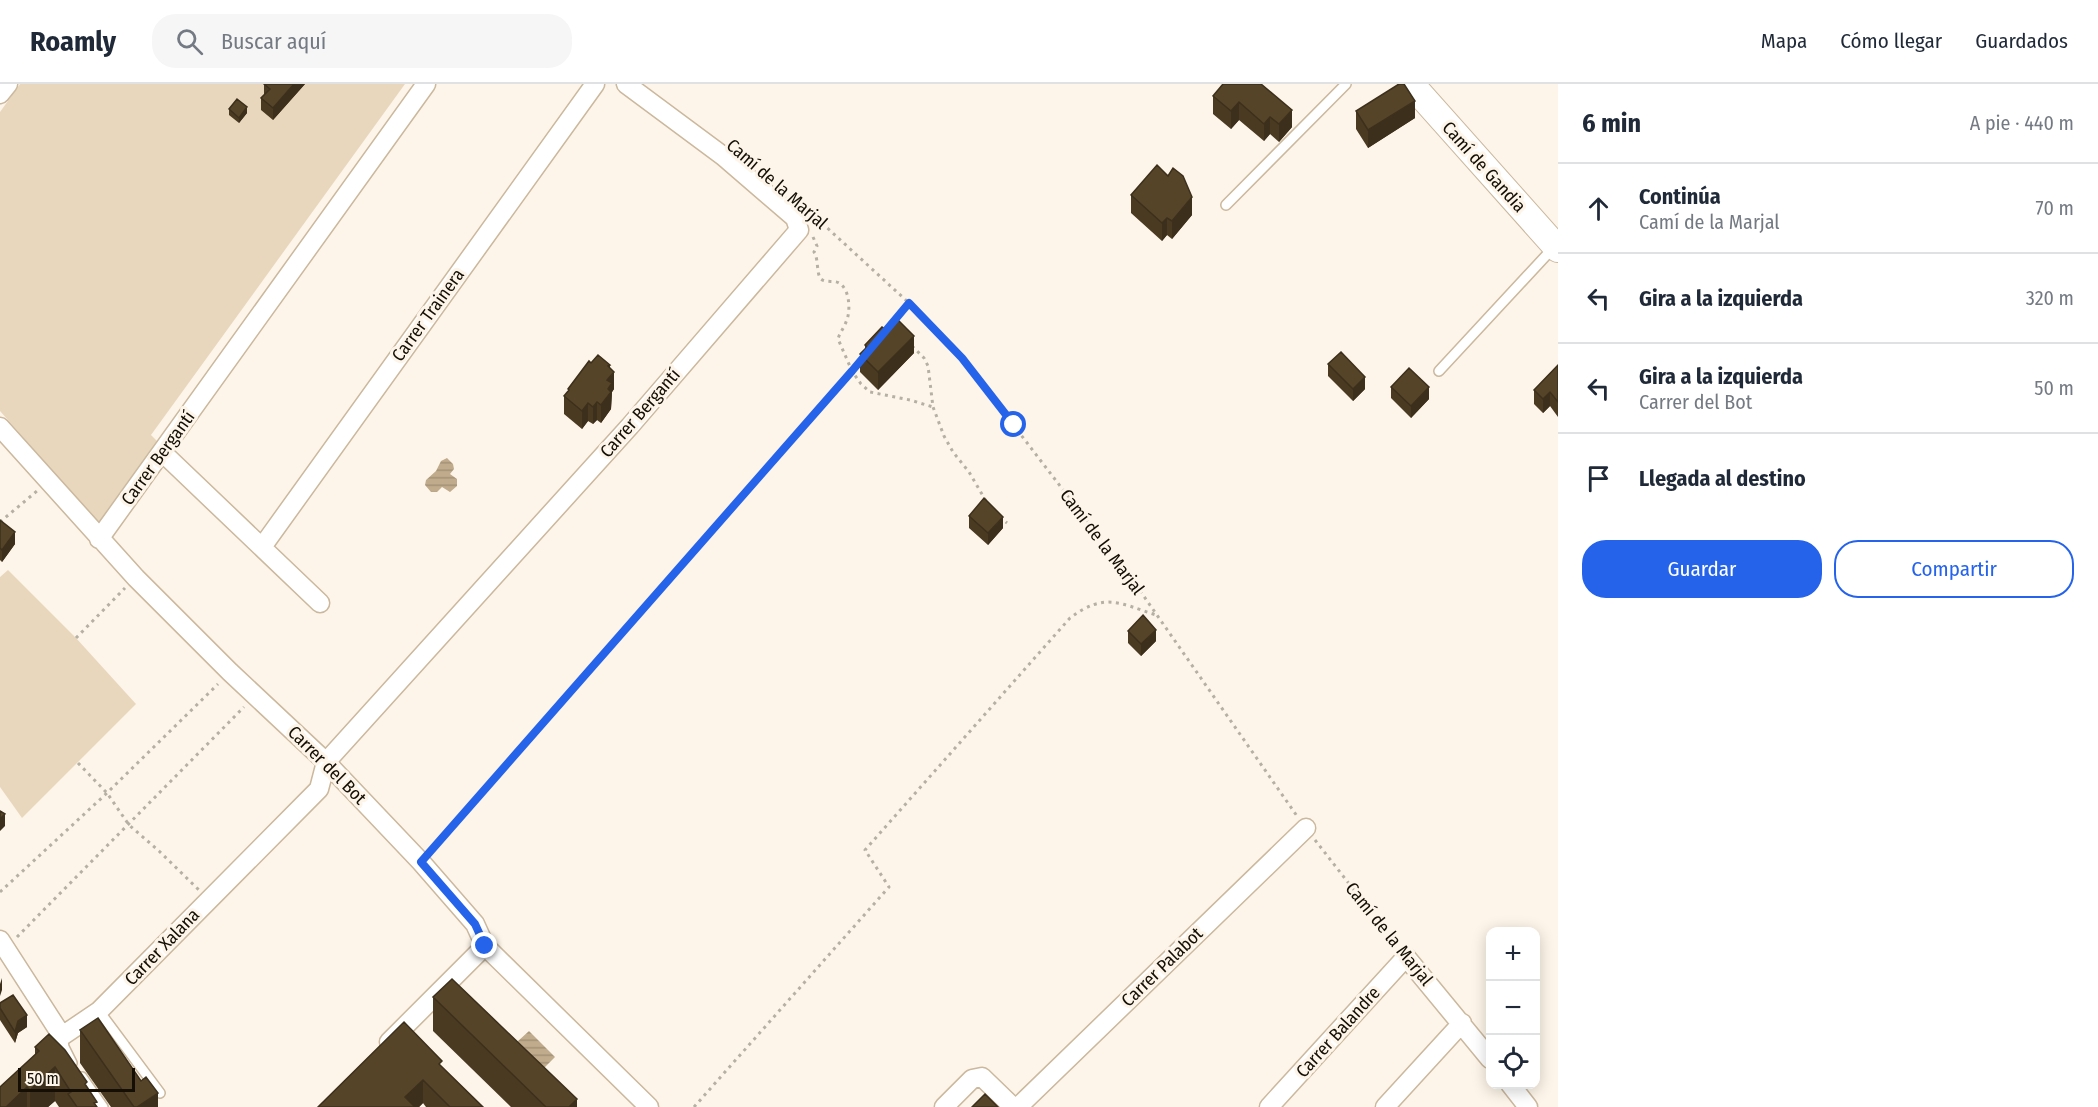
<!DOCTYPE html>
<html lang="es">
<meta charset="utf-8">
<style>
body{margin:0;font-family:"Fira Sans Condensed",sans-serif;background:#f6f6f7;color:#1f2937}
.controls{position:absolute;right:18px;bottom:18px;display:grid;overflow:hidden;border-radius:12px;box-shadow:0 3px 15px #0003}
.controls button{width:54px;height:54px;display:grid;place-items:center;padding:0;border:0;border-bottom:2px solid #e0e1e3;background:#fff;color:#1f2937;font:30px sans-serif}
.scale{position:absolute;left:18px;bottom:15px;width:117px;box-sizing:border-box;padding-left:6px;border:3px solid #140e05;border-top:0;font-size:16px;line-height:21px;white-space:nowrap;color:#140e05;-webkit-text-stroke:4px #fdf5e9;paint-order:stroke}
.stop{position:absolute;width:18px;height:18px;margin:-14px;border:4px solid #2563eb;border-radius:50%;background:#fff}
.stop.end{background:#2563eb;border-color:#fff;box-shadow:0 2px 6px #0008}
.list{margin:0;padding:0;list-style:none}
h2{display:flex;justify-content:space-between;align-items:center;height:78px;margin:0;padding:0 24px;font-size:26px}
h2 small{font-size:20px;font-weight:400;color:#747a83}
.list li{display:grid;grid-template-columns:39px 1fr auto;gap:18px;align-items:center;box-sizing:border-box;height:90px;padding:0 24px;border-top:2px solid #e0e1e3}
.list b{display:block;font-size:22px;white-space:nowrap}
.list p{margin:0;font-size:20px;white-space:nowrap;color:#747a83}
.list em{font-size:20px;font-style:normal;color:#747a83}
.actions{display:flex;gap:12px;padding:18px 24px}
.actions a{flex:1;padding:14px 0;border:2px solid #2563eb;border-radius:24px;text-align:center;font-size:21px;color:#2563eb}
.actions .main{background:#2563eb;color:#fff}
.icon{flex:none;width:33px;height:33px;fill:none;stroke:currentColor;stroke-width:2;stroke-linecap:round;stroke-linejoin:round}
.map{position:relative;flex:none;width:1558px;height:1023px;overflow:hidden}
header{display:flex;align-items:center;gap:36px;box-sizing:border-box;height:84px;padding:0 30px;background:#fff;border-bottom:2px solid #e0e1e3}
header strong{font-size:28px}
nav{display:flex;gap:33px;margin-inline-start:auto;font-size:21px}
.search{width:420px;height:54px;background:#f6f6f7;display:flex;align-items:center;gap:15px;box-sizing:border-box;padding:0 21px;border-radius:24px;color:#747a83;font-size:22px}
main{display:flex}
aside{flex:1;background:#fff}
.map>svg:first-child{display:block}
.grass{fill:#e9d7bd}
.water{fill:url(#water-rules)}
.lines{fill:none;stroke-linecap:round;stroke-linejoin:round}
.lane-casing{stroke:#cbb89d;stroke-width:12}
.street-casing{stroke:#cbb89d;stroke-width:21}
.secondary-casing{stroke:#cbb89d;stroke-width:28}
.path{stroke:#b6afa4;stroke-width:3;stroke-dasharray:3 4.5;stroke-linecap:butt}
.lane{stroke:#fff;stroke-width:9}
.street{stroke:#fff;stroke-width:18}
.secondary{stroke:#fff;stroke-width:26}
.wall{fill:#4a3a22}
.shaded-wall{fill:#3c301c}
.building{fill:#564428;stroke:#3c301c;stroke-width:1.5}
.route{stroke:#2563eb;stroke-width:8}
.labels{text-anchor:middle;stroke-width:6;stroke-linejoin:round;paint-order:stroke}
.street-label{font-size:18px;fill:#140e05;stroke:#fdf5e9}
</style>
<header>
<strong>Roamly</strong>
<div class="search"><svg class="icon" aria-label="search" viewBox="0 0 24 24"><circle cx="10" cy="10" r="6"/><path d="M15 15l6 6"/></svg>Buscar aquí</div>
<nav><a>Mapa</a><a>Cómo llegar</a><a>Guardados</a></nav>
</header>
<main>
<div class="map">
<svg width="1558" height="1023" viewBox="0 0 1558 1023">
<defs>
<pattern id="water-rules" width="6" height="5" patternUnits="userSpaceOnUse" patternTransform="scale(1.5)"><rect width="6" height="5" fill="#c0ab8c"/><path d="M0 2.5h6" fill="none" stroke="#a49277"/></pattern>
</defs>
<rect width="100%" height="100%" fill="#fdf5e9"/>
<path class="grass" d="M 20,0 L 405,0 L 151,351 L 159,359 L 99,440 L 0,327 L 0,28 Z
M 8,486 L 76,554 L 136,620 L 22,734 L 0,703 L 0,493 Z"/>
<path class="water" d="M 447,374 L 453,380 L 454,385 L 450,390 L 457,395 L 457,402 L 450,408 L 442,403 L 437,408 L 431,408 L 425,401 L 426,396 L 436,387 L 441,377 Z
M 529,947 L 555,973 L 544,984 L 517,958 Z"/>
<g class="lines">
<g class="lane-casing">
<path id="lane" d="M 1226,121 L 1346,0
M 1439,287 L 1554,163
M 99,927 L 160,1009
M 62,952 L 64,963 L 72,979
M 82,993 L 103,1023"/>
</g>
<g class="street-casing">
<path id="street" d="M 0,10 L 8,0
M 0,343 L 136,494 L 230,588 L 326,678 L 421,778 L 475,840 L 485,862 L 649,1023
M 162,368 L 320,519
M 99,455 L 426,0
M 262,463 L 595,0
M 0,856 L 62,952 L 99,927 L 319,705 L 326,678 L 630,342 L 799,146 L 795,134 L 723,72 L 626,0
M 389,958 L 485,862
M 1510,1000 L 1528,1023
M 944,1023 L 972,995 L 982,993 L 1013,1023
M 1018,1023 L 1306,744
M 1269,1023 L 1406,873 L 1490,975
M 1385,1023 L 1462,939"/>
</g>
<g class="secondary-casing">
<path id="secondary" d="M 1411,0 L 1558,165"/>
</g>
<path class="path" d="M 811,129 L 909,219 L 962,274 L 1136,501 L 1297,732
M 813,153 L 817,162 L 814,168 C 819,176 816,189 821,195 C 826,199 834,196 839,199 C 850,205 851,228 846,238 C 844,244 840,248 838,255 L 852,287 L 861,300 L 870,308 L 910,316 L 933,323
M 895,237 L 909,219
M 912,262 L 924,274 L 928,282 L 933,323 L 944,352 L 953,368 L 969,388 L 986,417
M 1000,433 L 1007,439
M 0,438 L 37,407
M 76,554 L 125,504
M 78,679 L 107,709 L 129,741 L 159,767 L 199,806
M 1315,756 L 1396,860
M 432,766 L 863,274
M 0,808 L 107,709 L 218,600
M 17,853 L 244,623
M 694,1023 L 889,803 L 865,766 L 1070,534 C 1105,508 1119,519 1156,531"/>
<use href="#lane" class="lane"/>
<use href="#street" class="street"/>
<use href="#secondary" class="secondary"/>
</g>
<path class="wall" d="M 264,0 L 305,0 L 273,36 L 261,26 L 261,14 L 264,12 Z
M 1223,0 L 1292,43 L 1279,58 L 1270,50 L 1264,57 L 1239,36 L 1231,45 L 1213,30 L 1213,12 Z
M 229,25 L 247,29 L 239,39 L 229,31 Z
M 1356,27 L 1415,34 L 1368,64 L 1356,45 Z
M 1131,111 L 1192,131 L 1172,155 L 1167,151 L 1162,157 L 1131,129 Z
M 865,261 L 914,269 L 878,306 L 860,288 L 860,270 L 865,265 Z
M 591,279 L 610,284 L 614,305 L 612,308 L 611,325 L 601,339 L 597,336 L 593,340 L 588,337 L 582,345 L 564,330 L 564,312 L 568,308 L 568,305 Z
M 1328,280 L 1365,305 L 1353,317 L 1328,292 Z
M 1558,281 L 1558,333 L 1550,322 L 1543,329 L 1534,320 L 1534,306 Z
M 1391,303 L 1429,315 L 1411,334 L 1391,314 Z
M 969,432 L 1003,444 L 988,461 L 969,444 Z
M 0,436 L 15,460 L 2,478 L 0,476 Z
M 1128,547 L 1156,557 L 1141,572 L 1128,559 Z
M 433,913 L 577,1023 L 511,1023 L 433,947 Z
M 0,919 L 27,943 L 18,949 L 15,959 L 0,936 Z
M 80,946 L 158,1023 L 111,1023 L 80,979 Z
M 35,963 L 87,1004 L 97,1023 L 59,1023 L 55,1017 L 48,1023 L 0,1023 L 35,971 Z
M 442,983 L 483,1023 L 426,1023 L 423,1019 L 419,1023 L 318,1023 Z"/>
<path class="shaded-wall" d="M 294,0 L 305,0 L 273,36 L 273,24 Z
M 1415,17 L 1415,34 L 1368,64 L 1368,46 Z
M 1239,18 L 1239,36 L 1231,45 L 1231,27 Z
M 247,23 L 247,29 L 239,39 L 239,34 Z
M 1292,26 L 1292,43 L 1279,58 L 1279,40 Z
M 1270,33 L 1270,50 L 1264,57 L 1264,40 Z
M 1192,113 L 1192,131 L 1172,155 L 1172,137 Z
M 1167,134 L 1167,151 L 1162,157 L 1162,139 Z
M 914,252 L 914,269 L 878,306 L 878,288 Z
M 610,281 L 610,293 L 614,288 L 614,305 L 612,308 L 611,325 L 601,339 L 601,321 L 607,296 L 608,282 Z
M 1365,293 L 1365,305 L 1353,317 L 1353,305 Z
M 1429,303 L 1429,315 L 1411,334 L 1411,322 Z
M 1550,308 L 1550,322 L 1543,329 L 1543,315 Z
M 597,318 L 597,336 L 593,340 L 593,323 Z
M 588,319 L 588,337 L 582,345 L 582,327 Z
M 1003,433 L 1003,444 L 988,461 L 988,449 Z
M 15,448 L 15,460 L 2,478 L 2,466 Z
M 1156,546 L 1156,557 L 1141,572 L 1141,560 Z
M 5,730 L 5,742 L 0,747 L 0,735 Z
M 2,894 L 2,906 L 0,912 L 0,900 Z
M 27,931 L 27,943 L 18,949 L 15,959 L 15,948 L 18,937 Z
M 55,983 L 55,1017 L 48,1023 L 30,1023 L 30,1006 Z
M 423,996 L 423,1019 L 419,1023 L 405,1023 L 405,1013 Z
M 27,1003 L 27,1023 L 6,1023 Z
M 158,1009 L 158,1023 L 137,1023 Z
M 577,1015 L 577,1023 L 569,1023 Z"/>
<path class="building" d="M 264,0 L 294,0 L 273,24 L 261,14 L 270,5 Z
M 1223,0 L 1261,0 L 1292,26 L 1279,40 L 1270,33 L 1264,40 L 1239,18 L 1231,27 L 1213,12 Z
M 1399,0 L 1404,0 L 1415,17 L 1368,46 L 1356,27 Z
M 237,15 L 247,23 L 239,34 L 229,25 Z
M 1157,81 L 1168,92 L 1173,84 L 1183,92 L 1192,113 L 1172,137 L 1167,134 L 1162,139 L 1131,111 Z
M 896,234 L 914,252 L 878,288 L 860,270 L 867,263 L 865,261 L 882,243 L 885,245 Z
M 1341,268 L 1365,293 L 1353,305 L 1328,280 Z
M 598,271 L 610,281 L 608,282 L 614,288 L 607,296 L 612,299 L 608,305 L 611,308 L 601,321 L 597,318 L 593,323 L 588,319 L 582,327 L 564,312 L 569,306 L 568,305 L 589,277 L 591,279 Z
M 1558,281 L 1558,318 L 1550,308 L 1543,315 L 1534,306 Z
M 1409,284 L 1429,303 L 1411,322 L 1391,303 Z
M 984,414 L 1003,433 L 988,449 L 969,432 Z
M 0,436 L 15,448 L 2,466 L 0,464 Z
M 1143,531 L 1156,546 L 1141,560 L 1128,547 Z
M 0,727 L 5,730 L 0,735 Z
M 452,895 L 577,1015 L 569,1023 L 546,1023 L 433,913 Z
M 13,911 L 27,931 L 18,937 L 15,948 L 0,924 L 0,919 Z
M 98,934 L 141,997 L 146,993 L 158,1009 L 137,1023 L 134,1023 L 80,946 Z
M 404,938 L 442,977 L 439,980 L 483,1023 L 450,1023 L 423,996 L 405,1013 L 415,1023 L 318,1023 Z
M 49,950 L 65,966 L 87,998 L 85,1000 L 97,1018 L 94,1019 L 97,1023 L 77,1023 L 68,1010 L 71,1008 L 55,983 L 30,1006 L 27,1003 L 6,1023 L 0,1023 L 0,1003 L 39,967 L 35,963 Z
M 985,1010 L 998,1023 L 972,1023 Z"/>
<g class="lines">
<path class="route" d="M 485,862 L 475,840 L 421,778 L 852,287 L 909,219 L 962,274 L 1014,341"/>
</g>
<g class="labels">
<g class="street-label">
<text transform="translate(1484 83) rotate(48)" y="6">Camí de Gandia</text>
<text transform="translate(777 100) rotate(41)" y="6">Camí de la Marjal</text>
<text transform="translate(428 231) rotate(-54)" y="6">Carrer Trainera</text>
<text transform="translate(640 329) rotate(-49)" y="6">Carrer Bergantí</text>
<text transform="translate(158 374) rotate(-54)" y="6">Carrer Bergantí</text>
<text transform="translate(1102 458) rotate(53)" y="6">Camí de la Marjal</text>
<text transform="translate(327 681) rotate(45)" y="6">Carrer del Bot</text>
<text transform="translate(1389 850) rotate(51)" y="6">Camí de la Marjal</text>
<text transform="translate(162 863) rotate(-46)" y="6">Carrer Xalana</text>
<text transform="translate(1162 883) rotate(-44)" y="6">Carrer Palabot</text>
<text transform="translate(1338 948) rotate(-48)" y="6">Carrer Balandre</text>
</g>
</g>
</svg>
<div class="controls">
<button>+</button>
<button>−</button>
<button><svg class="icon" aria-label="locate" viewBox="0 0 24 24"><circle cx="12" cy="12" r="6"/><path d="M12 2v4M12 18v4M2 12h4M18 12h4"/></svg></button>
</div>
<div class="scale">50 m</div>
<div class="stop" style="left:1014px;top:341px"></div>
<div class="stop end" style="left:485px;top:862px"></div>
</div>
<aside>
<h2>6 min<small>A pie · 440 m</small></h2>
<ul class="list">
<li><svg class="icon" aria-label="ahead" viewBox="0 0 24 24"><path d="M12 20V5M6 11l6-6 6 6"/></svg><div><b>Continúa</b><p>Camí de la Marjal</p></div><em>70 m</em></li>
<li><svg class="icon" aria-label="left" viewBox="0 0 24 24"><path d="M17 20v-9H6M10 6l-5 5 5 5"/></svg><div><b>Gira a la izquierda</b></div><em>320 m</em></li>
<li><svg class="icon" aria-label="left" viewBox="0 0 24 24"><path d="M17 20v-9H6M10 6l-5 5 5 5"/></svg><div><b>Gira a la izquierda</b><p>Carrer del Bot</p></div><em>50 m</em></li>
<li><svg class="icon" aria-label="arrive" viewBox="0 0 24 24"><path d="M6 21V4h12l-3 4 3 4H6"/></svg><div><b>Llegada al destino</b></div></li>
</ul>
<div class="actions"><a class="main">Guardar</a><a>Compartir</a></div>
</aside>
</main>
